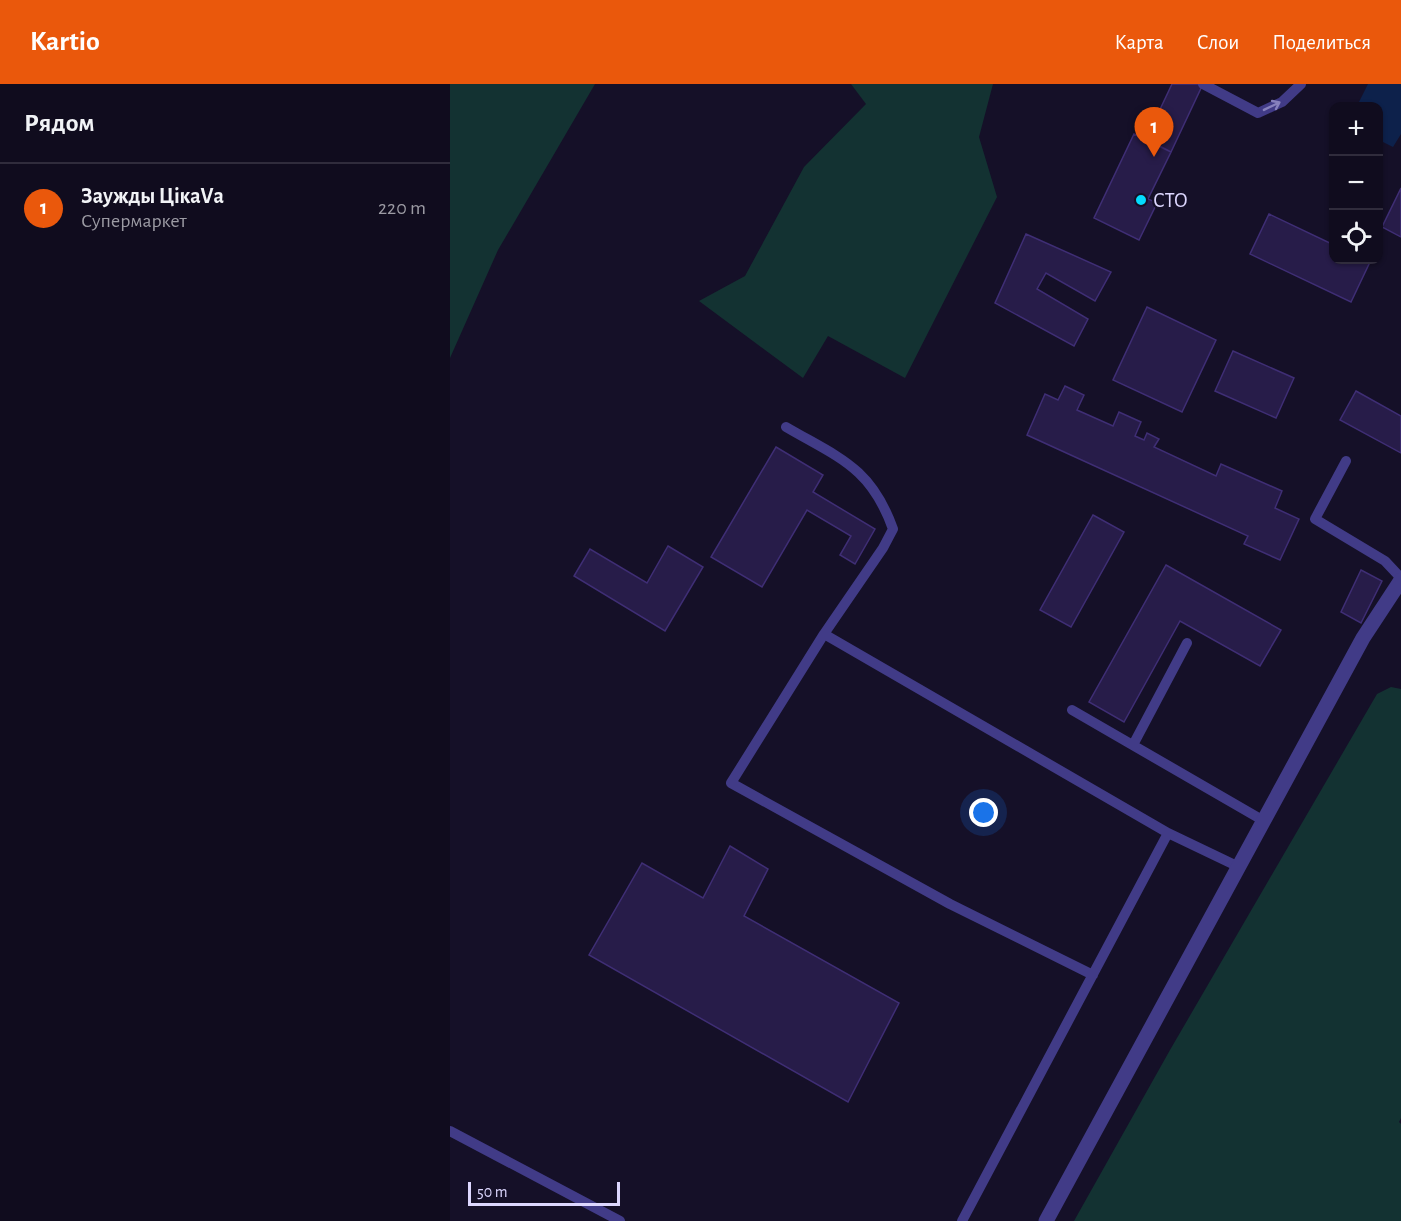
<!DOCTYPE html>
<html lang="ru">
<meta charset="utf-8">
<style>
body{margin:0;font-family:"Alegreya Sans",sans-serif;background:#1e1a2b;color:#f1f3f6}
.controls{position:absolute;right:18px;top:18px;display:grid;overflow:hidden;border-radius:12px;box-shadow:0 2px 4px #0004}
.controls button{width:54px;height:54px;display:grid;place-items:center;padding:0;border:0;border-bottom:2px solid #302c3c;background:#100c1e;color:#f1f3f6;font:30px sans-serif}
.scale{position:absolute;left:18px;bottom:15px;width:152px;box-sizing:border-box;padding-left:6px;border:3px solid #ddd7ff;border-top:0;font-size:16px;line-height:21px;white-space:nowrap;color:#ddd7ff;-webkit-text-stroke:4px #151028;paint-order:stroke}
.you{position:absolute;left:534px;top:729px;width:21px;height:21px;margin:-15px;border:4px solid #fff;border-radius:50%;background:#1a73e8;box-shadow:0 0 0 9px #1a73e833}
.badge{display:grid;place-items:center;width:39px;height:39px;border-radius:50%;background:#ea580c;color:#fff;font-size:20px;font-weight:700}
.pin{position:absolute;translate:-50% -50px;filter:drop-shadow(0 2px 3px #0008)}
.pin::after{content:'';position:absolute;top:32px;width:21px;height:18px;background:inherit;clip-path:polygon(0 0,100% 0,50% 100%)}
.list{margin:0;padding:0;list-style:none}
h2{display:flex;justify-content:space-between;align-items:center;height:78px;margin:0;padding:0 24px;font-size:26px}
h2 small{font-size:20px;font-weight:400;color:#9c9ba4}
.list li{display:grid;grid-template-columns:39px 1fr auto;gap:18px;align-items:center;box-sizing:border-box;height:90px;padding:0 24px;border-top:2px solid #302c3c}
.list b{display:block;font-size:22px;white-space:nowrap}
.list p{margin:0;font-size:20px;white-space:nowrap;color:#9c9ba4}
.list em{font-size:20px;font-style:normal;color:#9c9ba4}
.icon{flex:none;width:33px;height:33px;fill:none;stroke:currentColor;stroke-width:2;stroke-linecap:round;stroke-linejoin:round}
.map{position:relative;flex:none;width:951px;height:1137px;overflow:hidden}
header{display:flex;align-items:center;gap:36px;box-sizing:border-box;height:84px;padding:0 30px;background:#ea580c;color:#fff}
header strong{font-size:28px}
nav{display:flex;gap:33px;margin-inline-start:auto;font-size:21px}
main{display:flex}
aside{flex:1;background:#100c1e}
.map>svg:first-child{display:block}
.green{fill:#133232}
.water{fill:#0d214b}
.building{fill:#271c49;stroke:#3f2e75;stroke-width:1.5}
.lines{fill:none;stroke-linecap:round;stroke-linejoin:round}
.lane{stroke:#413b87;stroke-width:10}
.street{stroke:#413b87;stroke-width:15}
.oneway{stroke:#8781bd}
.poi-dot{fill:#04dcfe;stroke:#151028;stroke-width:2}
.labels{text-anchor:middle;stroke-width:4.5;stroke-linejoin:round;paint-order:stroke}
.poi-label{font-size:21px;fill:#ddd7ff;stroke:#151028;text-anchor:start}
</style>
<header>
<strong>Kartio</strong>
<nav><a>Карта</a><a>Слои</a><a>Поделиться</a></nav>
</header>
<main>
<aside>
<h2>Рядом<small></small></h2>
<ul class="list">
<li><span class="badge">1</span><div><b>Заужды ЦікаVа</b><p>Супермаркет</p></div><em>220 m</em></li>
</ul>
</aside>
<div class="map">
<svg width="951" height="1137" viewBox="0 0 951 1137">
<rect width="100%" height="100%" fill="#151028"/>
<path class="green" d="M 0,0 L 145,0 L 48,166 L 0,274 Z
M 401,0 L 543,0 L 529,53 L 547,113 L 455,294 L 378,252 L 353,294 L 249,217 L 295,192 L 354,83 L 416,20 Z
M 941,603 L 951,605 L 951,1034 L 949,1038 L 951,1040 L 951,1137 L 624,1137 L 720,966 L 927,610 Z"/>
<path class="water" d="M 918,0 L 951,0 L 951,50 L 943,63 L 929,56 L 928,22 L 907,22 Z"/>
<path class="building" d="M 722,0 L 753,0 L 721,68 L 696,55 Z
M 684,50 L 721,68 L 698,115 L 707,119 L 689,156 L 644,134 Z
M 951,104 L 951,153 L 932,143 Z
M 819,130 L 884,161 L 884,176 L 914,176 L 920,178 L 901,218 L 800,170 Z
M 576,150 L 661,188 L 645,217 L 596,189 L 587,205 L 638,235 L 624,262 L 545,219 Z
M 697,223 L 766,256 L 732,328 L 663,296 Z
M 783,267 L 844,294 L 826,334 L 765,307 Z
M 615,302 L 634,311 L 627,326 L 663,342 L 669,328 L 691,338 L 685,352 L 694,356 L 697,349 L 709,355 L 704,363 L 766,392 L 771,380 L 832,407 L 825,424 L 849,435 L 830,476 L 794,460 L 798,452 L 577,351 L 595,310 L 608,316 Z
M 906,307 L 951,332 L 951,369 L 890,336 Z
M 326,363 L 373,391 L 363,408 L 425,445 L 405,480 L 390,471 L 401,452 L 357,426 L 312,503 L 261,473 Z
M 643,431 L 674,448 L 621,543 L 590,526 Z
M 218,462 L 253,483 L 215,547 L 124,492 L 140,465 L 197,499 Z
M 716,481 L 831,546 L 810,582 L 730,537 L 674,638 L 639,618 Z
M 911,486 L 932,497 L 911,539 L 891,528 Z
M 280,762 L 318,785 L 294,832 L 449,919 L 398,1018 L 139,871 L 192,779 L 253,814 Z"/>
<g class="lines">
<path class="lane" d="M 753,0 L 808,29 L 832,18 L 851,0
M 336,343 C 389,374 421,383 443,445 L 433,464 L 374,550 L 281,699 L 500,820 L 643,891
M 896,377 L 865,435 L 935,477 L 951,494
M 374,550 L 718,749 L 789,783
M 622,626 L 814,737
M 683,661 L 737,559
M 0,1047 L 170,1137
M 512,1137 L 718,749"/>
<path class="street" d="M 596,1137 L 913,554 L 951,496"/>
</g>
<defs><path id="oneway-shaft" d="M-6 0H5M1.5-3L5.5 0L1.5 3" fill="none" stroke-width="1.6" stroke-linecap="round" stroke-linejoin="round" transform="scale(1.5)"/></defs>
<use class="oneway" href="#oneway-shaft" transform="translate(822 22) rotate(-26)"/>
<circle class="poi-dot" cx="691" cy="116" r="6"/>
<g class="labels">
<g class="poi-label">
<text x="703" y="123">СТО</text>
</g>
</g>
</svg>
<div class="controls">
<button>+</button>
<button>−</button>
<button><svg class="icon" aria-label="locate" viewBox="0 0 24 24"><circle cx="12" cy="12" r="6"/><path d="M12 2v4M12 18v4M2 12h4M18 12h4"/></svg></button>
</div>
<div class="scale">50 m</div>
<div class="you"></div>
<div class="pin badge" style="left:704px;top:73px">1</div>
</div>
</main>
